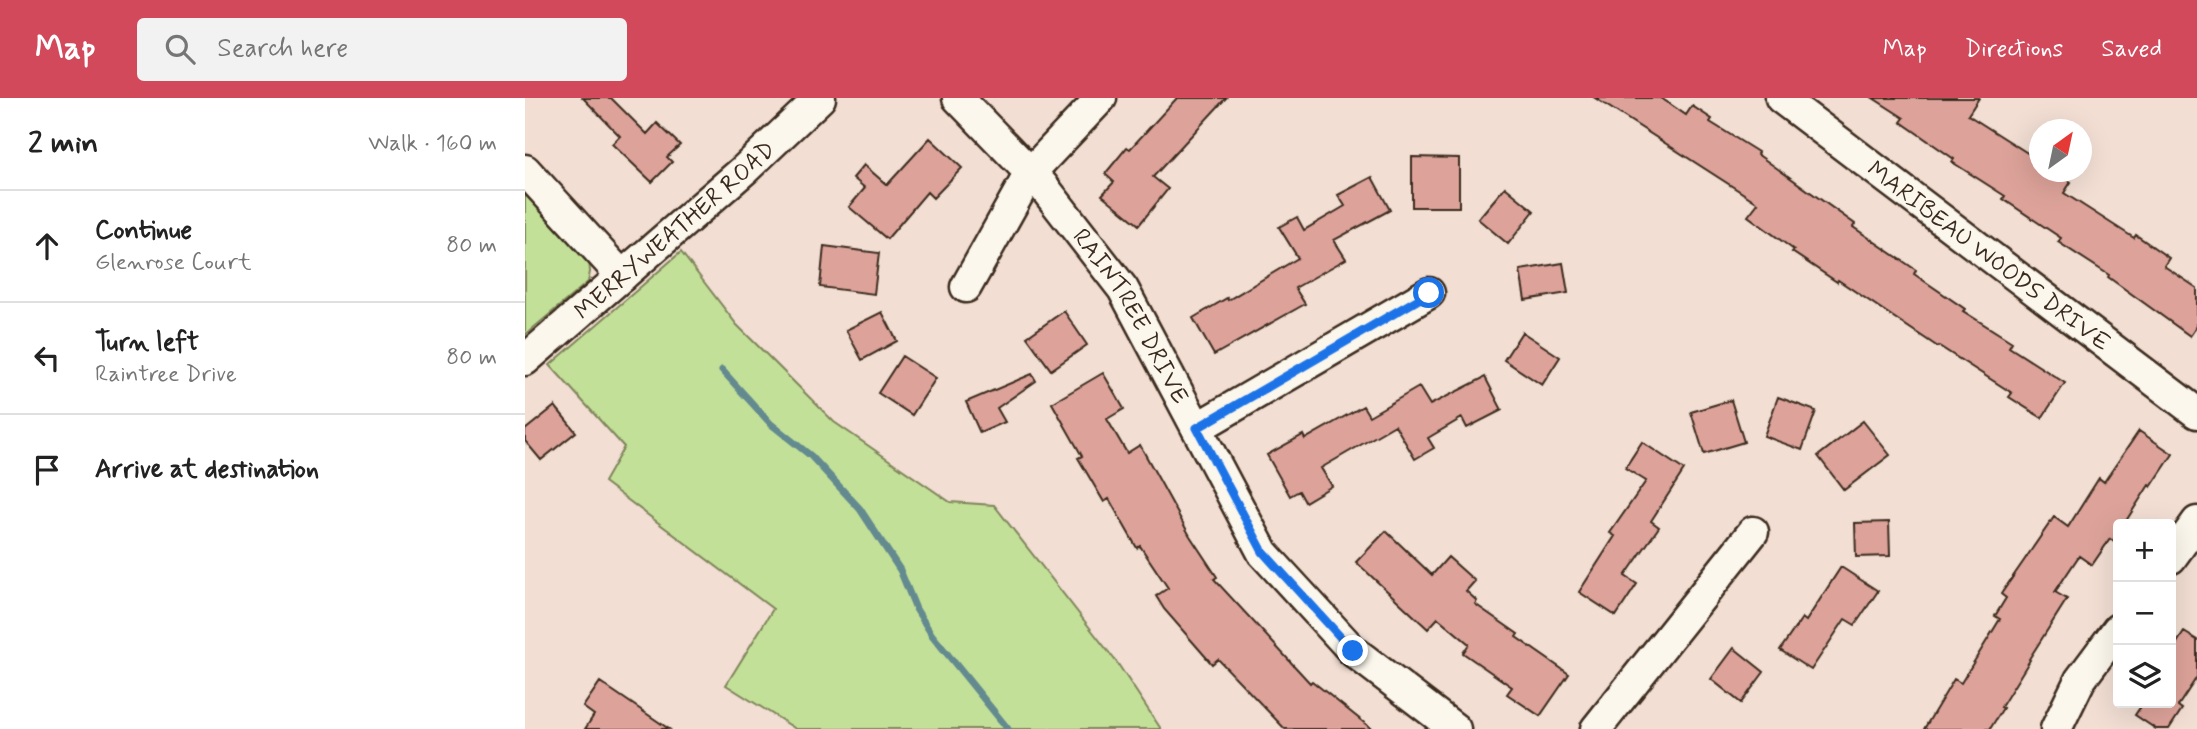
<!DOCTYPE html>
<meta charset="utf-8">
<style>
body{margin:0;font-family:Mynerve,sans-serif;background:#f2f2f2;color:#222}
.controls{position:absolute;right:21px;bottom:21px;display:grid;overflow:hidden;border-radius:7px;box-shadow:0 7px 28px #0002}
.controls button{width:63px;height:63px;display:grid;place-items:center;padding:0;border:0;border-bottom:2px solid #e0e0e0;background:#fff;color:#222;font:35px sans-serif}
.compass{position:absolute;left:1504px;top:21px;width:63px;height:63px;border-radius:50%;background:#fff;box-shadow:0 7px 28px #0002;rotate:33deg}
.stop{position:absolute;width:21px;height:21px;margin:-16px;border:5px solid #1a73e8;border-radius:50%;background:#fff}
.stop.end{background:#1a73e8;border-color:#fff;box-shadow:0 2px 7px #0008}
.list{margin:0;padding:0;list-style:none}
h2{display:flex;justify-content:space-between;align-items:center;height:91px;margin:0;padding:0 28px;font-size:30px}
h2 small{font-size:23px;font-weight:400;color:#767676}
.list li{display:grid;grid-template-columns:46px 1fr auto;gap:21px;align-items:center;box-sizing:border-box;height:112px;padding:0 28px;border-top:2px solid #e0e0e0}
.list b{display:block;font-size:26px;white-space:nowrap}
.list p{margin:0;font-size:23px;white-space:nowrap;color:#767676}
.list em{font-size:23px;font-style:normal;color:#767676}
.icon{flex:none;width:38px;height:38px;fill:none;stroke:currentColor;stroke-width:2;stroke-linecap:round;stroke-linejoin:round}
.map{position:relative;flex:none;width:1672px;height:631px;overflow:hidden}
header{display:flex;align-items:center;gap:42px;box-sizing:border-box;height:98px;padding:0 35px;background:#d1495b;color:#fff}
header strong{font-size:33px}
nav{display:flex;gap:38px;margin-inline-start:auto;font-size:24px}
.search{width:490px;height:63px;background:#f2f2f2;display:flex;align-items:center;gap:18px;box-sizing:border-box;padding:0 24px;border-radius:7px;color:#767676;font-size:26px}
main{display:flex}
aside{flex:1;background:#fff}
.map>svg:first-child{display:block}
.green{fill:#c3e098;stroke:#7f855b;stroke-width:2}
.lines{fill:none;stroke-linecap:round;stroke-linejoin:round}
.stream{stroke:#638a8f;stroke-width:7}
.building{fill:#dda39a;stroke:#3b2a1e;stroke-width:2}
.minor-casing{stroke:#3b2a1e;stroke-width:35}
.minor{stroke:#fbf7ec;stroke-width:30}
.route{stroke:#1a73e8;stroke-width:9}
.labels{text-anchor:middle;stroke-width:7;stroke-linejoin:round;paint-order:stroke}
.street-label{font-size:24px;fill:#3b2a1e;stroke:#fbf7ec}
</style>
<header>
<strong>Map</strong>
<div class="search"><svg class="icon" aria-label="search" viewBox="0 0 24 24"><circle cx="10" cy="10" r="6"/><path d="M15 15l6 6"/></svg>Search here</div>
<nav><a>Map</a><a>Directions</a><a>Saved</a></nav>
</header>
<main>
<aside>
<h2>2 min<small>Walk · 160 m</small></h2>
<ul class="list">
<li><svg class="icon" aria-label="ahead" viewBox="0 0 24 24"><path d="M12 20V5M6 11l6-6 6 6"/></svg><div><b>Continue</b><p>Glenrose Court</p></div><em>80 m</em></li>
<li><svg class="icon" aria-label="left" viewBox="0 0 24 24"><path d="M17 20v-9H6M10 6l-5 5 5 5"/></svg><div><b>Turn left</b><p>Raintree Drive</p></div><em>80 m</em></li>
<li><svg class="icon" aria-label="arrive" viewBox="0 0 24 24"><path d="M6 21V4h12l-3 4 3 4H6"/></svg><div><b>Arrive at destination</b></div></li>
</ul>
</aside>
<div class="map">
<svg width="1672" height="631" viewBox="0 0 1672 631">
<rect width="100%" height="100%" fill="#f2ded3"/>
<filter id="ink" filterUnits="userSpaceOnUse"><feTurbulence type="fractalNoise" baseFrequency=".0143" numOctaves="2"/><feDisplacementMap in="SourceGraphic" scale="14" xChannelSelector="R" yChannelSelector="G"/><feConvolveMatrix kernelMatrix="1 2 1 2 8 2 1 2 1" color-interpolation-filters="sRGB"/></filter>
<g filter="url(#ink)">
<path class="green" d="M 0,93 L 64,161 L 65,174 L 63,184 L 0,237 Z
M 156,154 L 212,227 L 309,324 L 425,404 L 469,407 L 593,566 L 636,631 L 271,631 L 201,587 L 248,511 L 79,384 L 99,349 L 25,267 Z"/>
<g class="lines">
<path class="stream" d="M 197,272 L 246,326 L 286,358 L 335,411 L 375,472 L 391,511 L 407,537 L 483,631"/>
</g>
<path class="building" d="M 58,0 L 86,0 L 122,36 L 132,25 L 155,47 L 142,59 L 147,64 L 127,84 L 87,46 L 95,38 Z
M 652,0 L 701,0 L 628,79 L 643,91 L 614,127 L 577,97 L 589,84 L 580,76 L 602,49 L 605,51 Z
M 1070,0 L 1136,0 L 1161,17 L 1167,8 L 1187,21 L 1185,24 L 1233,54 L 1232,56 L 1330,126 L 1328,129 L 1391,172 L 1389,176 L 1440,211 L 1438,213 L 1487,244 L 1484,249 L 1540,285 L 1517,320 L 1484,299 L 1487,295 L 1414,248 L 1413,249 L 1313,182 L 1312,184 L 1267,154 L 1269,152 L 1223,118 L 1233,105 Z
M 1348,0 L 1454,0 L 1443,17 L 1515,63 L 1515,74 L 1531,74 L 1546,84 L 1539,95 L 1609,140 L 1611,137 L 1644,160 L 1639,168 L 1672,190 L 1672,228 L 1665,238 L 1583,179 L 1584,177 L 1533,144 L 1536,140 L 1478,101 L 1480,98 L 1427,64 L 1429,61 L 1376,24 L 1379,20 Z
M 405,40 L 437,70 L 408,100 L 402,94 L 362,141 L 324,109 L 340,90 L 328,80 L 339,67 L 362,87 Z
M 887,59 L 934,60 L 934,109 L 887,109 Z
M 847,79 L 865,112 L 809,142 L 821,161 L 770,190 L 780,206 L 689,257 L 668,220 L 702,200 L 703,202 L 773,160 L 754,129 L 772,119 L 779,132 L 820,108 L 813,97 Z
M 980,89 L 1009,113 L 983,146 L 953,121 Z
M 299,148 L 354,155 L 349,196 L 295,189 Z
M 1038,165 L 1043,195 L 1000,202 L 995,172 Z
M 539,213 L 562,247 L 526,272 L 502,239 Z
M 357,214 L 372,243 L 337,262 L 321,232 Z
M 997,234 L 1035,259 L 1017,287 L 979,262 Z
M 377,258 L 411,280 L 387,317 L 353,295 Z
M 578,275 L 599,311 L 582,321 L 602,355 L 615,347 L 665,438 L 692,479 L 689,481 L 785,585 L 787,583 L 847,631 L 760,631 L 693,561 L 687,566 L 639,511 L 631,498 L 643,490 L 615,448 L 612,450 L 584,401 L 579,404 L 553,360 L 557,358 L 527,305 Z
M 507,276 L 511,283 L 472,310 L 480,324 L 455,335 L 441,304 Z
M 960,279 L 977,312 L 942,330 L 937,320 L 903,340 L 909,350 L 890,361 L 870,327 L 796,370 L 807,388 L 780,404 L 774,393 L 765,398 L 742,357 L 778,337 L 780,341 L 838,308 L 844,318 L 894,289 L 905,307 Z
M 1253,299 L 1291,313 L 1277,352 L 1239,338 Z
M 1206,302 L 1219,344 L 1179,356 L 1166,314 Z
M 30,308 L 51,334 L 16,362 L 0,343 L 0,332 Z
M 1338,323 L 1365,357 L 1319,392 L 1293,358 Z
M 1614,333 L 1648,356 L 1626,389 L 1624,387 L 1599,426 L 1593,426 L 1593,435 L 1588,443 L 1585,441 L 1567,467 L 1554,458 L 1530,494 L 1542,501 L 1504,561 L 1505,562 L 1476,609 L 1478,610 L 1465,631 L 1399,631 L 1429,581 L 1436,585 L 1475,521 L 1470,518 L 1481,500 L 1476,496 L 1529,419 L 1543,429 L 1574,380 L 1579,384 Z
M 1117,344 L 1159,372 L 1126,423 L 1134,429 L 1100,478 L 1112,486 L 1091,518 L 1054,494 L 1090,438 L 1085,435 L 1121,383 L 1100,370 Z
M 1364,424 L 1365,458 L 1331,459 L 1330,425 Z
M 861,433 L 907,477 L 923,459 L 950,483 L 941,493 L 952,503 L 950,506 L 993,536 L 991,539 L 1044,576 L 1015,618 L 982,596 L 987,589 L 938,555 L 944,546 L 913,520 L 903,531 L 831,464 Z
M 1316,469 L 1353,493 L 1330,527 L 1320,521 L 1286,572 L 1255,552 L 1277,520 L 1281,523 Z
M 1659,534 L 1672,542 L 1672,579 L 1653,608 L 1657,611 L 1644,631 L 1631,631 L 1610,617 L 1618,605 L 1646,605 L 1646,554 Z
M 1209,550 L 1239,574 L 1216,605 L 1186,581 Z
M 75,584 L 144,631 L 60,631 L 69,617 L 58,609 Z"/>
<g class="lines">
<g class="minor-casing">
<g id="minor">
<path id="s1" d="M 433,0 L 518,88 L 598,191 L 738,455 L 828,553 L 930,631"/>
<path id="s2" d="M 1256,0 L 1672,315"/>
<path d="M 0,72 L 97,178"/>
<path d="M 441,189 L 505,75 L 576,0"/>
<path id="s3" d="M 0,262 L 219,72 L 295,0"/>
<path d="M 672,330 L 904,195"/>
<path d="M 1646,460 L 1672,424"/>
<path d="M 1071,631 L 1228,434"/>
<path d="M 1531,631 L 1555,582 L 1593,531"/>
</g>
</g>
<use href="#minor" class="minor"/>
</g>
</g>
<g class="lines" filter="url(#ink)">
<path class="route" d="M 828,553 L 738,454 L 672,330 L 904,195"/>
</g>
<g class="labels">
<g class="street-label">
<text dy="8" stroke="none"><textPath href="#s3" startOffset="198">MERRYWEATHER ROAD</textPath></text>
<text dy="8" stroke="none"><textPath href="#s2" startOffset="261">MARIBEAU WOODS DRIVE</textPath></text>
<text dy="8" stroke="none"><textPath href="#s1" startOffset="280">RAINTREE DRIVE</textPath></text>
</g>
</g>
</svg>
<div class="controls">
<button>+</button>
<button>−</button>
<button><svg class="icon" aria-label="layers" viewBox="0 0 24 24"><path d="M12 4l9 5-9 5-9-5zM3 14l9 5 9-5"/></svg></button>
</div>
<svg class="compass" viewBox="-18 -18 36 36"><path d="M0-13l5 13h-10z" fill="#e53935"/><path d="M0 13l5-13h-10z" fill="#767676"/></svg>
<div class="stop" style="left:904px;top:195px"></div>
<div class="stop end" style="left:828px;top:553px"></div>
</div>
</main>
